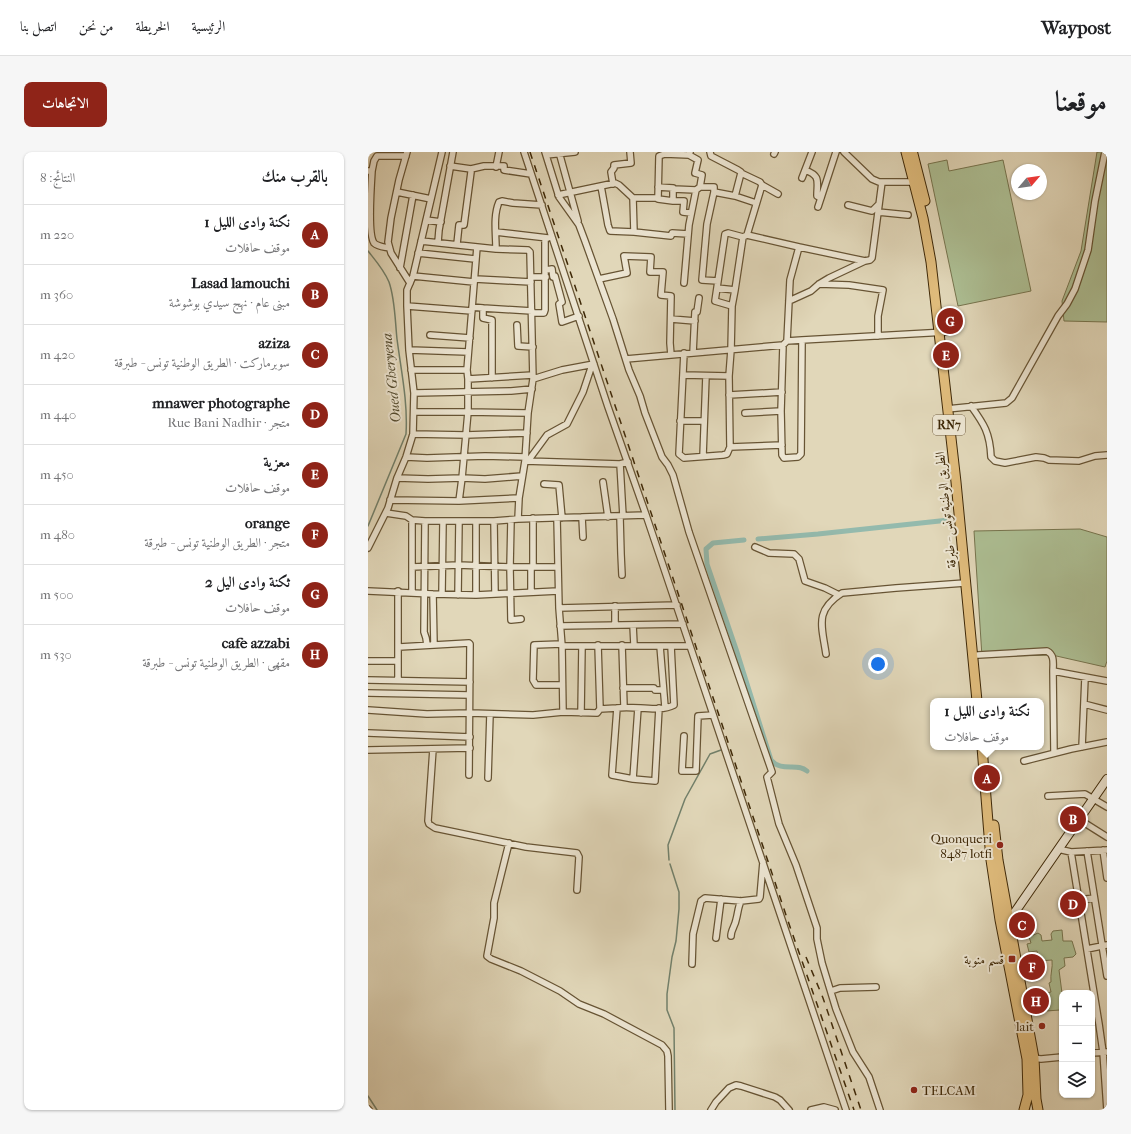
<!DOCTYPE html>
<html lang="ar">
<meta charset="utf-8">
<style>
body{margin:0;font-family:"IM FELL French Canon",Amiri,serif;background:#f6f6f6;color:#202124;direction:rtl}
.controls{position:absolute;right:12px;bottom:12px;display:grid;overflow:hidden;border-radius:8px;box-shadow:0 1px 3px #0004}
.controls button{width:36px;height:36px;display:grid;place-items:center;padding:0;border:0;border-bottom:1px solid #e0e0e0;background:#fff;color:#202124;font:20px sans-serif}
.compass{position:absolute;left:643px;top:12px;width:36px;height:36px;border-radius:50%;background:#fff;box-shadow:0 1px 3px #0004;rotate:61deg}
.you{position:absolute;left:510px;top:512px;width:14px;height:14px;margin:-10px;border:3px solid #fff;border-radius:50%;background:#1a73e8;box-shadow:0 0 0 6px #1a73e833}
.badge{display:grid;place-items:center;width:26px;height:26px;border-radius:50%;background:#8f2418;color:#fff;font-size:13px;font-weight:700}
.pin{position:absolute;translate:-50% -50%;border:2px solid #fff;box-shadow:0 1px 4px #0006}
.popup{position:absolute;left:562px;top:546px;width:114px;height:52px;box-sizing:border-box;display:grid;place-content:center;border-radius:8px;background:#fff;filter:drop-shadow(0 1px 3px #0005);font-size:13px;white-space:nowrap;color:#757577}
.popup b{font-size:15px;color:#202124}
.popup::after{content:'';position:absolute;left:50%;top:100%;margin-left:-8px;border:8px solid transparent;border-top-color:#fff}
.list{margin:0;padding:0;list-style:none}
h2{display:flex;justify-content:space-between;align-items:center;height:52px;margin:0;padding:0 16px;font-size:17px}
h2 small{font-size:13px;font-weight:400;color:#757577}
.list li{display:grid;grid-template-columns:26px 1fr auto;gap:12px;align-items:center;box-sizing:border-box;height:60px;padding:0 16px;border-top:1px solid #e0e0e0}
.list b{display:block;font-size:15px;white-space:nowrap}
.list p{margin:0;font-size:13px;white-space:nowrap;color:#757577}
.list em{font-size:13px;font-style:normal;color:#757577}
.icon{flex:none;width:22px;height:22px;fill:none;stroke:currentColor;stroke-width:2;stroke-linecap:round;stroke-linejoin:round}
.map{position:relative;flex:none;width:739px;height:958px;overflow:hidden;direction:ltr;border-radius:8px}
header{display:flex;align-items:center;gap:24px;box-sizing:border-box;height:56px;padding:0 20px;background:#fff;border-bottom:1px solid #e0e0e0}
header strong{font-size:19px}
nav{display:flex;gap:22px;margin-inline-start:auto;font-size:14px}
.intro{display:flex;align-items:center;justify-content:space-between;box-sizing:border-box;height:96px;padding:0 24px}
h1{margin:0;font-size:28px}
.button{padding:10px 18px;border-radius:8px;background:#8f2418;color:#fff;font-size:14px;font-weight:700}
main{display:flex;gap:24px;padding:0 24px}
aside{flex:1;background:#fff;border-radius:8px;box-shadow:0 1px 3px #0004}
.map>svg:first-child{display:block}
.green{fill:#adbf94;stroke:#76744e}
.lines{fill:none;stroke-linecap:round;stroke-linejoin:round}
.stream{stroke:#72806b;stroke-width:1.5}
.canal{stroke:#94baad;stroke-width:5}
.street-casing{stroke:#675434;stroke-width:8}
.secondary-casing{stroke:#3e2807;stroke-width:10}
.primary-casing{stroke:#3e2807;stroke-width:11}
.street{stroke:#ece5d2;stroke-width:5.5}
.secondary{stroke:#ece5d2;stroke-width:8}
.primary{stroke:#e0bc7c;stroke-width:9}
.rail{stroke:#3e2807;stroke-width:1.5;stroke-dasharray:7 7;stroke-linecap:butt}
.poi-dot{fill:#8f2418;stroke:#ece5d2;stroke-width:1.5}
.labels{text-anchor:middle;stroke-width:4;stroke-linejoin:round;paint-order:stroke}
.shield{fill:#ece5d2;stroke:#726144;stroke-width:1}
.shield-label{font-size:12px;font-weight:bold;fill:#3e2807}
.street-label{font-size:13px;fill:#3e2807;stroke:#ece5d2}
.poi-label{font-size:13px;fill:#3e2807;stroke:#ece5d2;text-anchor:end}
.water-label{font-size:14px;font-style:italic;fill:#544c30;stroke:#ece5d2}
</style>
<header>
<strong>Waypost</strong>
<nav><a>الرئيسية</a><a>الخريطة</a><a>من نحن</a><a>اتصل بنا</a></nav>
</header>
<div class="intro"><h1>موقعنا</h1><a class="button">الاتجاهات</a></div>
<main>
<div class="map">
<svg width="739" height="958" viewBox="0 0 739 958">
<rect width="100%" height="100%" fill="#e1d7b9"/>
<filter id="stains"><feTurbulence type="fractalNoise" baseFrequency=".005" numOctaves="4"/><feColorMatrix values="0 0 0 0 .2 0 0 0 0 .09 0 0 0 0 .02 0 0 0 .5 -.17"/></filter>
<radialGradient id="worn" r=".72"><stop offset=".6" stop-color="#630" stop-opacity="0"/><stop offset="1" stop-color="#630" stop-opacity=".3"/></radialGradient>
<path class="green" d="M 729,0 L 739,0 L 739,170 L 696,169 L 694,149 L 713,99 Z
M 579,8 L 581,19 L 635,8 L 663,139 L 590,154 L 560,12 Z
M 712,377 L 739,385 L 739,509 L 737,515 L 684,503 L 614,505 L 606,379 Z
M 694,778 L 695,789 L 704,789 L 708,802 L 705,805 L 696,806 L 697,814 L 691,818 L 694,841 L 694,868 L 692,858 L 678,859 L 674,842 L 683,840 L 681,831 L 683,830 C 682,822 685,816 684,808 L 671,809 L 669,799 L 661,800 L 659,792 L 663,791 L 661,785 L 670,781 L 673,783 L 674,789 L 684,788 L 683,782 L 685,779 Z"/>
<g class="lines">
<path class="stream" d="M 0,99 C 8,109 16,118 21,130 C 27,147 27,168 29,187 C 33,218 40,250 38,282 L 0,374
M 301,708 L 300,693 L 317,647 L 342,602 L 353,598
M 302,712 L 311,740 L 311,757 L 308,789 L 304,805 L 299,842 L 299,858 L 306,876 L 307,958
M 0,944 L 9,958"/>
<path class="canal" d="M 390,387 L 450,382 L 581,368
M 376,388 L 345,391 L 338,397 L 339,412 L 368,497 L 403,608 C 414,621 429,610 439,619"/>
<g class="street-casing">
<path id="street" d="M 39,0 L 31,28 L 23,66 L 20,90 L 23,101 L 42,131
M 156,0 L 240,255 L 278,363 L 478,958
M 177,0 L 191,45 L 211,73 L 217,89 L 245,167 L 261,218 L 272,244 L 277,261 L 294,305 L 300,313 L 305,323 L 321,380 L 396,597 L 404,620 L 399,625 L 411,672 L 428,713 L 449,776 L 449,787 L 454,811 L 468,857 L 485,900 L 501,925 L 512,958
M 191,0 L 210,69
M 342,0 L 343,4 L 370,18 L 373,20 L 373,21 L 392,30 L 394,33
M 476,0 L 504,27 L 511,30 L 546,30
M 406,2 L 407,0
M 178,3 L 207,0
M 321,3 L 330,8 L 327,21 L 334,23 L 332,35
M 82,14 L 103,17 L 103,20 L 96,73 L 91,73 L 89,92
M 128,15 L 131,0
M 103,17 L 116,14 L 136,14 L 136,18 L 163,22
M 437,18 C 453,24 449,29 449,44 L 453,46
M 1,19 L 4,19 L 6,9 L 9,4 L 38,4
M 4,19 C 3,34 0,83 6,91 C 10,95 17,95 21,96
M 434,26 L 444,0
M 245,32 L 243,20 L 246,16 L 246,13 L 263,11 L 262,0
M 233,34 L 240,73 L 242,79 L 266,80 L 265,46
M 290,35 L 305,36 L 305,37 L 328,38
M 29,40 L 63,47
M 346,40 L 339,72 L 334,128 L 350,129
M 190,43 L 247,31 L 251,33 L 265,46 L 290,46 L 291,4 L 297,2 L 321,3 L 322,0
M 367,44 L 373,21
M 290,46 L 290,47 L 305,49 L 305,37
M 305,49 L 316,49 L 315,60 L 323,61
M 480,53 L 504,59 L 511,52
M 450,55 L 468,0
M 510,60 L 540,63
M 58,68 L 73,70
M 128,80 L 180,86
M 266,80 L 303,84 L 304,81 L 320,82
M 379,83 L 431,95
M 53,89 L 128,97 L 160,98 L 162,100 L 165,227 L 160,261 L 157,309 L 151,346 L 150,367 L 278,363
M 70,90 L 71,78 L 85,0
M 109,95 L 99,218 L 100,227 L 165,223
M 128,97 C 128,82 125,64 131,50 L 134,49 L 145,51 L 174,53
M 50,101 L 107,107
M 32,116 L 45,43
M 178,118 L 184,117 L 185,125 L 187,124 L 194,150 L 191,152 L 194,170 L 211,164
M 45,124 L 106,130
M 163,125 L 178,125
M 107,127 L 163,130
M 231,127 L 259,121 L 256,104 L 283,105 L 282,120 L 295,120 L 293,143 L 303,144 L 302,191 L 303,203
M 316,131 L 321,73 L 328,38 L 332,35 L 346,35 L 346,40 L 367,44 L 388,51
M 451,132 L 481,133 L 515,138 L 510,164 L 510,184
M 349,136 L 367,138 L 375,85 L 379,83 L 394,33 L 410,42
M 421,149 L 443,139 L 451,132 L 461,126 L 497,109
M 39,154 L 104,159
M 364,154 L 367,138
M 104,155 L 115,156 L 115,166 L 124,168 L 124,226
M 115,156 L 164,159
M 164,161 L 176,161 L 177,158 L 177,86
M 303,167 L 327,169
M 149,173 L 150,194 L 165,195
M 62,183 L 102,186
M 419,189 L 422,128 L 431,95 L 497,109 L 502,108 L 504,106 L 514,30
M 415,193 L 413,259 L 414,303 L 416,306 L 430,305 L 433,302 L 434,188
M 41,198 L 100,200
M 316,201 L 311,302 L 316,306 L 355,303 L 359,302 L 362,295 L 361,224 L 363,198 L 364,154 L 347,149 L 357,82 L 360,81 L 375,85
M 325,201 L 327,160 L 329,160 L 331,146
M 258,207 L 415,193 L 419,189 L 434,188 L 578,180
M 43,218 L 99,218
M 315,223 L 361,224
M 100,227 L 100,260 L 94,326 L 117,327 L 154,324
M 165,227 L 194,218 L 226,212
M 46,241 L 143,239 L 164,237
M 361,243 L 414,240
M 603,254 C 616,272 622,281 623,305 L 627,309 L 637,311 L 668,305 L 676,306 L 681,308 L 711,309 L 727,304 L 739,303
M 579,257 L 638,251 L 644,246 L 690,164 L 699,152 L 707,137 L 720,98 L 727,49 L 737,0
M 46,260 L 100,260 L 160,261
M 377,261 L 413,259
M 312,269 L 336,269
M 45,282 L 98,283 L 159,281
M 362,295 L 414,293
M 335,304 L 338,224
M 38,305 L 59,306 L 117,304 L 157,305
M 157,309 L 252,312 L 260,310
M 160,309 L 179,283 L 199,272 L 215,240 L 224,213
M 252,312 L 255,364
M 29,326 L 60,327 L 94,326 L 91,349
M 235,330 L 240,365
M 176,332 L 191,333 L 194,366
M 22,348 L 91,349 L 151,346
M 18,361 L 38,364 L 44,368 L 57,369 L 126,369 L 150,367
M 214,365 L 215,385
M 252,365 L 253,402 L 254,423
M 189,366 L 191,456 L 194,494 L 195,560
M 143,368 L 142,415 L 143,468 L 153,467
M 57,369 L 56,480 L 58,486 L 59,493
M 126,369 L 127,442
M 387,395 L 401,401 L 426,402 L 431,407 L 437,429 L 457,436 L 471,443
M 0,396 L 20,356 L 29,326 L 38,305 L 45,282 L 46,241 L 41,198 L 39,154 L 39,138 L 45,124 L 74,0
M 44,415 L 90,413 L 142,415 L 190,415
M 163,415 L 163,440
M 165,415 L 165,366
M 0,439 L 65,442 L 108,443 L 190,439
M 44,440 L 44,368
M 74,441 L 75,370
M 65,442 L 66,493
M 90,443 L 91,369
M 108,443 L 108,369
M 247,454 L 247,473
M 191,456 L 309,453
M 265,473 L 266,493
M 192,474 L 315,472
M 194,492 L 166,493 L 165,528 L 168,533 L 194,533
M 254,493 L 256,555
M 194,494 L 322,494
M 292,494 L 297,555
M 31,495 L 101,491 L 102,492 L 101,623
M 458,502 C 454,474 446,459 474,441 L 528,436 L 597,431
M 610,503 L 679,499 C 687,503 685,512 685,519 L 686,601
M 0,509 L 30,509
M 685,519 L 739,529
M 0,528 L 102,530
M 30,528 L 30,439
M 255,536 L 286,536 L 287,538 L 295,538
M 0,541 L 101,543
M 716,552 L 739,558
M 291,556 L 287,629 L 265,627 L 244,623 L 249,556 C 266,553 291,561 306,553 L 303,494
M 232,557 L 249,556
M 0,558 L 59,562 L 102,561 L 165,563 L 195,560 L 229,561 L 232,557 L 230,493
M 213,561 L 214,494
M 0,581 L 102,585
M 316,584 L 314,619 L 328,619 L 330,564 L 345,563
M 714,595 L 717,526
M 65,597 L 60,669 L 61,672 L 67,676 L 158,695 L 209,701 L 211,705 L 209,738
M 0,598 L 102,596
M 656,609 L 703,597 L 739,590
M 120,626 L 122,562
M 265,627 L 270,556
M 680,644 L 717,642 L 739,655
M 712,668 L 739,685
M 141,691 L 126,751 L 126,766 L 119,804 L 123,807 L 153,819 L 192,839 L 211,852 L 236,862 L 294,893 L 299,899 L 300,904 L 301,958
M 690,697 L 703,700 L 739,698
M 735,698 L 739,726
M 719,699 L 739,824
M 703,700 L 731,872 L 735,900 L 739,958
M 711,748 L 726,746
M 363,784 C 363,778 367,774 368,768 C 370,761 370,755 373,749
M 348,786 L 353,747
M 719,797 L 739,793
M 324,812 L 325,782 L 333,749 L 337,746 L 373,749 L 391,747 L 392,745 L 395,710
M 463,839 L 472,836 L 508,835
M 724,901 L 739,900
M 664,906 L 673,907 L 694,905
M 0,957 L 1,958
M 343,958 L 348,950 L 361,936 L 368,933 L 373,934 L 407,945 L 412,948 L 421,958
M 443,958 L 456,955 L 467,958"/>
</g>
<g class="secondary-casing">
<path id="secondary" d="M 636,767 L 641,766 L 647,760 L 739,627"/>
</g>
<g class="primary-casing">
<path id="primary" d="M 538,0 L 555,66 L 563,110 L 588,330 L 609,549
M 545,2 L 557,49
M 614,595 L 623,708 L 632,768 L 659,907 L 660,943 L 656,958
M 626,673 L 630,708 L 666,906 L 668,947 L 670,958"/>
</g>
<use href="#street" class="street"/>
<use href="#secondary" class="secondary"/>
<use href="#primary" class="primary"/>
<path class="rail" d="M 162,0 L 420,769 L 486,958
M 438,805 L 455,846 L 493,958"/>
</g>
<g class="poi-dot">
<circle cx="632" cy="693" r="4"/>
<rect x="640" y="803" width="8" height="8" rx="2"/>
<circle cx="674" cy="874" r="4"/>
<circle cx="546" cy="938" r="4"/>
</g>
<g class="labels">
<rect class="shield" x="565" y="263" width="32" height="20" rx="3"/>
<g class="shield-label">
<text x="581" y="277">RN7</text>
</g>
<g class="street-label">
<text transform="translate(577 358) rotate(-96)" y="5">الطريق الوطنية تونس - طبرقة</text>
</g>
<g class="poi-label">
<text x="624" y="691">Quonqueri<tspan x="624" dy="15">8487 lotfi</tspan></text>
<text x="636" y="812">قسم منوبة</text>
<text x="666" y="879">lait</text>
<text x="554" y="943" text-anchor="start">TELCAM</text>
</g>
<g class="water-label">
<text transform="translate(23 226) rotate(-96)" y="5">Oued Gheryena</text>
</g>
</g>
<rect width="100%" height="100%" filter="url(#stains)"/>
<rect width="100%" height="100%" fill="url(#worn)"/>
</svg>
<div class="controls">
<button>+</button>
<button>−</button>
<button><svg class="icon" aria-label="layers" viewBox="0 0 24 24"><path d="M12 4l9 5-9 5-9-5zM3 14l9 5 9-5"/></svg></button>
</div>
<svg class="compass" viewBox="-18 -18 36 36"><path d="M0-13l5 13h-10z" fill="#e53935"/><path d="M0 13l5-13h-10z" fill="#757577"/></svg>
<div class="you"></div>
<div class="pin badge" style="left:619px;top:626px">A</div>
<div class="popup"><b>نكنة وادى الليل 1</b>موقف حافلات</div>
<div class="pin badge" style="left:705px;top:667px">B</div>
<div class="pin badge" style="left:654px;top:773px">C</div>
<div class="pin badge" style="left:705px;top:752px">D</div>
<div class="pin badge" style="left:578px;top:203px">E</div>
<div class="pin badge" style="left:664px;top:815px">F</div>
<div class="pin badge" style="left:582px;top:169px">G</div>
<div class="pin badge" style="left:668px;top:849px">H</div>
</div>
<aside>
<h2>بالقرب منك<small>النتائج: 8</small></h2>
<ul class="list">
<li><span class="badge">A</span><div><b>نكنة وادى الليل 1</b><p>موقف حافلات</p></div><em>220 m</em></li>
<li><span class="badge">B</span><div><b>Lasad lamouchi</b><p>مبنى عام · نهج سيدي بوشوشة</p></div><em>360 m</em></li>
<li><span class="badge">C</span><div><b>aziza</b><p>سوبرماركت · الطريق الوطنية تونس - طبرقة</p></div><em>420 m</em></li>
<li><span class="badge">D</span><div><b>mnawer photographe</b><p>متجر · Rue Bani Nadhir</p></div><em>440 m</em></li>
<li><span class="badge">E</span><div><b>معزية</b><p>موقف حافلات</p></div><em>450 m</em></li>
<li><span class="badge">F</span><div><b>orange</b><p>متجر · الطريق الوطنية تونس - طبرقة</p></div><em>480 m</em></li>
<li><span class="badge">G</span><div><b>ثكنة وادى اليل 2</b><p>موقف حافلات</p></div><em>500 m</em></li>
<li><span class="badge">H</span><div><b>cafe azzabi</b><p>مقهى · الطريق الوطنية تونس - طبرقة</p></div><em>530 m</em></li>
</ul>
</aside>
</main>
